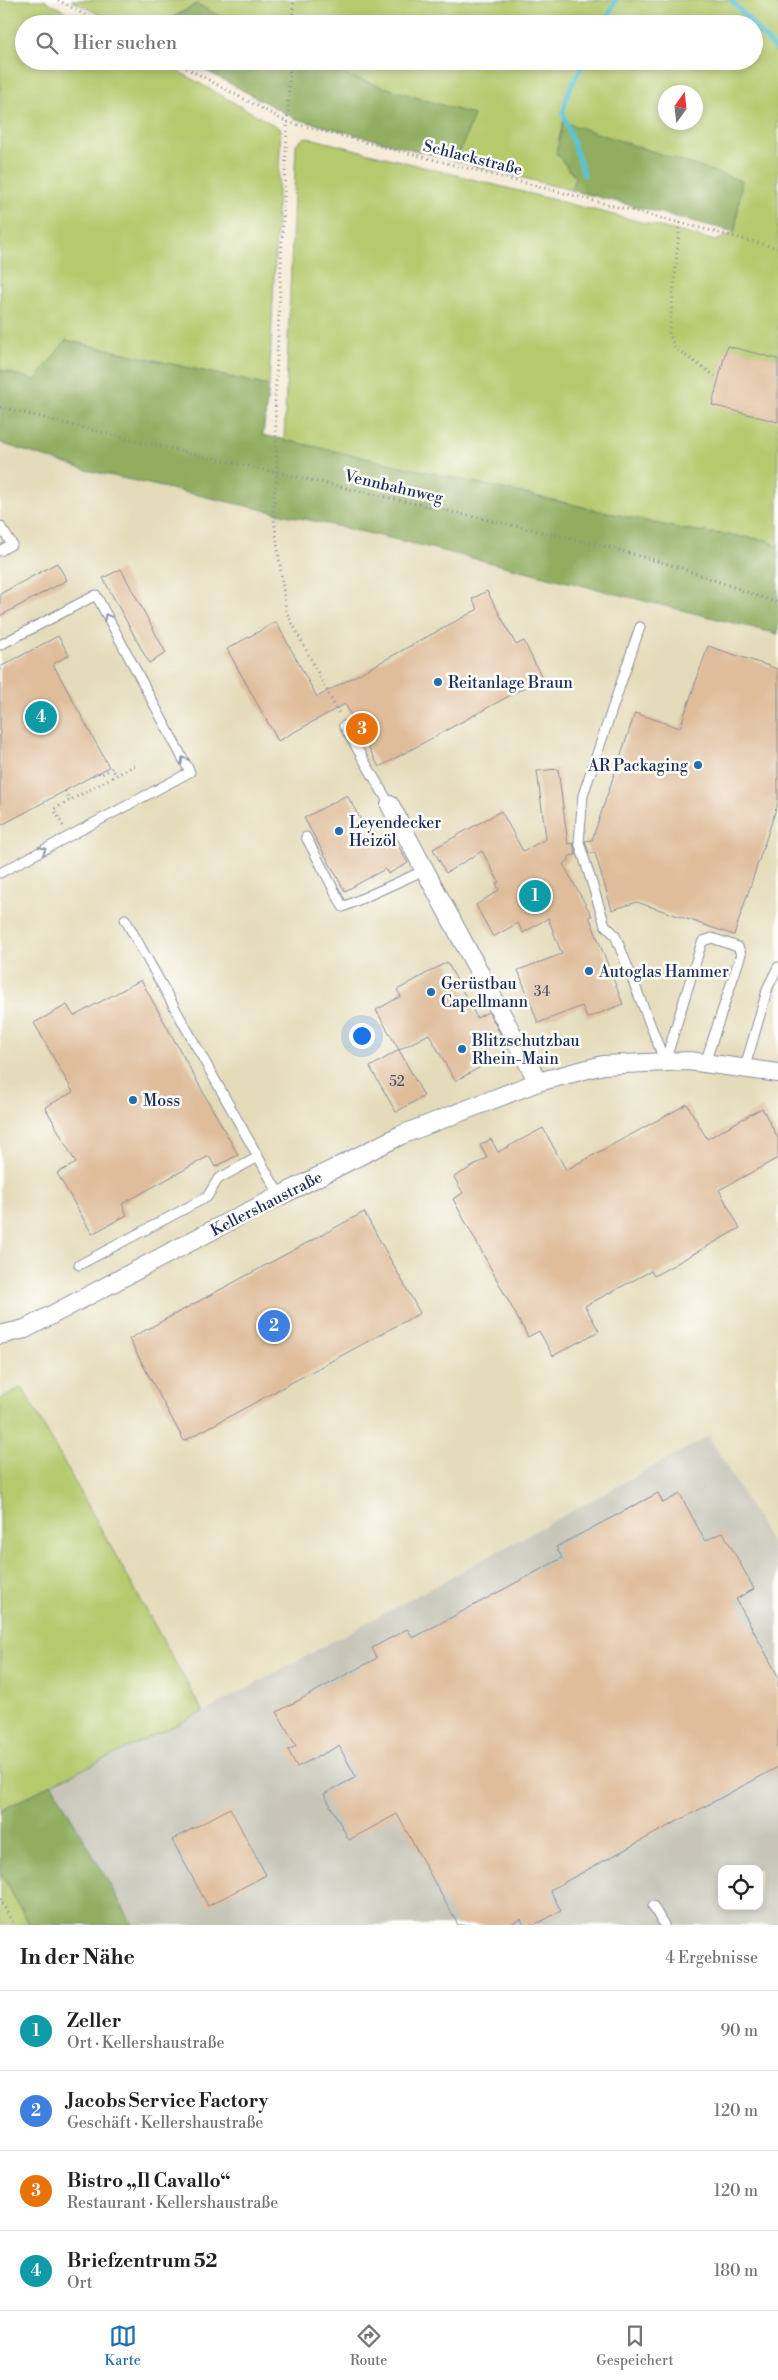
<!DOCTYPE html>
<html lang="de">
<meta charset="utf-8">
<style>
body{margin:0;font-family:"Libre Bodoni",serif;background:#f6f6f6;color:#202124}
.controls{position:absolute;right:15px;bottom:15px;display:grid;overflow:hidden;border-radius:10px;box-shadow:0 2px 8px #0003}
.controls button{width:45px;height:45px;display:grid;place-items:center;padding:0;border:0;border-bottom:1px solid #e0e0e0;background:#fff;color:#202124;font:25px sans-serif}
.compass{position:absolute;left:658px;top:85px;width:45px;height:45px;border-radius:50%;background:#fff;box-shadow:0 2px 8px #0003;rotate:15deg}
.you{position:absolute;left:361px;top:1035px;width:18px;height:18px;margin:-12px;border:4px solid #fff;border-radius:50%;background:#1a73e8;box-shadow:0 0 0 8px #1a73e833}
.badge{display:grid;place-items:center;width:32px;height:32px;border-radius:50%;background:#1f6fb2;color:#fff;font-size:16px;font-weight:700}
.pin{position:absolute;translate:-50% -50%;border:2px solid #fff;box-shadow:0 1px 5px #0006}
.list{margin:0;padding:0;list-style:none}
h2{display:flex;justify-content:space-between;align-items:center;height:65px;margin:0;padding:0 20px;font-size:21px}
h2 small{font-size:16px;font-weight:400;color:#757577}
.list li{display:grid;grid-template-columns:32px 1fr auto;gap:15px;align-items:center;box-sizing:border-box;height:80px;padding:0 20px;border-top:1px solid #e0e0e0}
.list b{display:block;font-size:19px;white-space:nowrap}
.list p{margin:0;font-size:16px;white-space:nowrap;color:#757577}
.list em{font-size:16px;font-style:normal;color:#757577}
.icon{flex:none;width:28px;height:28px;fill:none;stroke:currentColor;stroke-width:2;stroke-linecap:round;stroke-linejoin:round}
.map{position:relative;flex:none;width:778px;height:1925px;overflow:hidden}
.search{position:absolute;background:#fff;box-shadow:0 2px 8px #0003;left:15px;right:15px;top:15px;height:55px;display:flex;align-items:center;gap:12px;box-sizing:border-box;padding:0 18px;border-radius:28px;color:#757577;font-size:19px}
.sheet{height:385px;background:#fff}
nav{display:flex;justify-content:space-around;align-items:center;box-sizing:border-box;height:70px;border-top:1px solid #e0e0e0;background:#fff;font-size:14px;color:#757577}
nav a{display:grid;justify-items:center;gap:2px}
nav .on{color:#1f6fb2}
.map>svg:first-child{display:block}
.built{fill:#e4dbba}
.industrial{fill:#c6c5b8;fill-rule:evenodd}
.green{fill:#b5c96d;stroke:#687c66;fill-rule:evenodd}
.forest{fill:#90ad60;stroke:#566e5f}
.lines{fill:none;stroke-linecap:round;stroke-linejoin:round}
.stream{stroke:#59c3d5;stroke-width:5}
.building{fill:#dfbd9b}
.lane-casing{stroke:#888d9b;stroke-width:11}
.street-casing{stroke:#888d9b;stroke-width:20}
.path{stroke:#888d9b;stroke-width:3;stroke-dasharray:1 4;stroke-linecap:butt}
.lane{stroke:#fff;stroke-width:9}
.street{stroke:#fff;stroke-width:18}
.oneway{stroke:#8d97ae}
.poi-dot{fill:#1f6fb2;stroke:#fdfcf7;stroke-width:2}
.labels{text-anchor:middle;stroke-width:5;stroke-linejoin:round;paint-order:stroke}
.number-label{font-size:14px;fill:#4c526d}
.street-label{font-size:16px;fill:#1b2f5e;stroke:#fdfcf7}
.poi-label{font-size:16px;fill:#1b2f5e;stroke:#fdfcf7;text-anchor:start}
</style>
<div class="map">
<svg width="778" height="1925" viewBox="0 0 778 1925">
<rect width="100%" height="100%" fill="#fdfcf7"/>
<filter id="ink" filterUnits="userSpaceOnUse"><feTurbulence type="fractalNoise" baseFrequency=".02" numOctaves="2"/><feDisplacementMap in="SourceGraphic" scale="10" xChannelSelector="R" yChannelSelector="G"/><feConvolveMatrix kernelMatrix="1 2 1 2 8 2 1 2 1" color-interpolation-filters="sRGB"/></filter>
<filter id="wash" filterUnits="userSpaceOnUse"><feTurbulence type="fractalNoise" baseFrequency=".0096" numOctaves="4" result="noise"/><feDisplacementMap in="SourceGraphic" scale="20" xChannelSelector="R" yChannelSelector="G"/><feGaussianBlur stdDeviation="1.12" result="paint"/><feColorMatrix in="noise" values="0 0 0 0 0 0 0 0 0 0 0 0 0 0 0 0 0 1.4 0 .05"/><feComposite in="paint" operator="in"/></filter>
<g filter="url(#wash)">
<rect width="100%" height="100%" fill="#f6ebd8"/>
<path class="built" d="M 0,443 L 86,470 L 407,542 L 778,634 L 778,1555 L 709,1436 L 203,1712 L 22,1388 L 0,1399 Z"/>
<path class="industrial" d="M 709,1436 L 778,1555 L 778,1925 L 133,1925 L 52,1784 L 203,1712 ZM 722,1869 L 759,1869 L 759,1906 L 722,1906 Z"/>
<path class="green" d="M 0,0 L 44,0 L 89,24 L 24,24 L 24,61 L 160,61 L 281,129 L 269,386 L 66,340 L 36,380 L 0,370 Z
M 71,0 L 778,0 L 778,548 L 767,540 L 681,529 L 284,440 L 296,144 L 306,137 L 716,241 L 735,232 L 556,153 L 575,177 L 571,190 L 456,161 L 474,116 L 300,61 L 754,61 L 754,24 L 233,24 L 197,4 L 171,18 L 169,24 L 117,24 ZM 666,92 L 696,92 L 696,122 L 666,122 Z
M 22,1387 L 203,1712 L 52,1784 L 0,1811 L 0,1399 Z
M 0,1872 L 30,1925 L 0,1925 Z"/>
<path class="forest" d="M 197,4 L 233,24 L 169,24 L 171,19 Z
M 188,61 L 300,61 L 474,115 L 456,161 L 296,119 Z
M 563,122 L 742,181 L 735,232 L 571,190 L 575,177 L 556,153 Z
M 66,340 L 269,386 L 263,435 L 681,529 L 767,540 L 778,548 L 778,634 L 407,542 L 86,470 L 0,443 L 0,370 L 36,380 Z
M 52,1784 L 133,1925 L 30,1925 L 0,1872 L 0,1811 Z"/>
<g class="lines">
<path class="stream" d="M 731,0 L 753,24
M 604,24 L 616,0
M 754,26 L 778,52
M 584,175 L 563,113 L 568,93 L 584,61"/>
</g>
<g id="blocks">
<path class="building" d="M 727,346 L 778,359 L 778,422 L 712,405 Z
M 57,563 L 67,580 L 0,616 L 0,594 Z
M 121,569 L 166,653 L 149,663 L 103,578 Z
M 487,591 L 516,645 L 524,641 L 542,678 L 379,767 L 345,704 L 278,741 L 227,649 L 276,622 L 317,697 L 478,609 L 472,599 Z
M 58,636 L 69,655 L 53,664 L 109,767 L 0,826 L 0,667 Z
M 708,646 L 778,669 L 778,803 L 734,935 L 637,902 L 612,910 L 595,853 L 589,853 L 585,841 L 592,840 L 635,713 L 680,728 Z
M 558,769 L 568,844 L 573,843 L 576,855 L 569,856 L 569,860 L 563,864 L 592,916 L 589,916 L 623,1004 L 587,1018 L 582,1006 L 538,1023 L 518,970 L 562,954 L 548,918 L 523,933 L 518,923 L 493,937 L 476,905 L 499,890 L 496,883 L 499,882 L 482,851 L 446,873 L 433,849 L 501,811 L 523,851 L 546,839 L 537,771 Z
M 347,795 L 374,844 L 392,835 L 408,863 L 388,874 L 385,869 L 345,891 L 304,818 Z
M 447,962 L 477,1018 L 488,1012 L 504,1040 L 473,1057 L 479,1068 L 455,1081 L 429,1034 L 399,1050 L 376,1010 L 401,996 L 397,990 Z
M 141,980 L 238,1155 L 215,1167 L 209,1156 L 122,1204 L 127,1215 L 92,1234 L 57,1173 L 76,1163 L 45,1107 L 73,1092 L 34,1023 L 67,1005 L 74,1016 Z
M 399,1050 L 424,1096 L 396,1112 L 370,1067 Z
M 687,1104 L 707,1139 L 762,1108 L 778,1138 L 778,1158 L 719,1190 L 740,1228 L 654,1276 L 651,1271 L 585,1306 L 599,1331 L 553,1356 L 539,1331 L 528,1337 L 453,1199 L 463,1193 L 454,1177 L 487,1158 L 480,1145 L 491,1139 L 498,1152 L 543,1128 L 566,1170 Z
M 364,1212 L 420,1313 L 184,1441 L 129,1339 Z
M 658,1493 L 663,1503 L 680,1494 L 705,1541 L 723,1532 L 754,1589 L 736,1599 L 778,1676 L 778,1767 L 550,1890 L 561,1911 L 534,1925 L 524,1925 L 521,1919 L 509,1925 L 458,1925 L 397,1814 L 349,1840 L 324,1794 L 356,1777 L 339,1746 L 297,1767 L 288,1750 L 296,1746 L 277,1712 L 377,1658 L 372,1648 L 407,1629 L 413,1638 L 562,1558 L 556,1547 Z
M 230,1808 L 266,1875 L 208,1906 L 172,1840 Z"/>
</g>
</g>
<g filter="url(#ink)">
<use href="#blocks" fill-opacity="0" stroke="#888d9b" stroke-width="1"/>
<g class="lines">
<g class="lane-casing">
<path id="lane" d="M 0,526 L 12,544 L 0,551
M 640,627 L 583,795 L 579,842 L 605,925 L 615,935 L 665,1062
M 0,645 L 96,595 L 190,772 L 0,873
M 344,726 L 390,805
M 306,837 L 343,907 L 425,870
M 125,919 L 280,1196
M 665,1062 L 701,945 L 703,941 L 712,938 L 738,947 L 741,954 L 705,1063
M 745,1067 L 768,987 L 778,967
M 79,1265 L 207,1197 L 218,1179 L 258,1157
M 653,1906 L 664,1925"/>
</g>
<g class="street-casing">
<path id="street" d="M 390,805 L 538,1082
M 0,1335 L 25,1329 L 228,1222 L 401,1135 L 538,1082 L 603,1065 L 689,1061 L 778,1073"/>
</g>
<path class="path" d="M 58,0 L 102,24
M 292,24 L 294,0
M 173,61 L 287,122 L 778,248
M 290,61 L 275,401 L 277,473 L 273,511 L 286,611 L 340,716
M 680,223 L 669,333 L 675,348 L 715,376
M 0,407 L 132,440 L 604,546 L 678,567 L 778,603
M 99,773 L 100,775 L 112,768 L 116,775
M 65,791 L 70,800
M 63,826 L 54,809 L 135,765
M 0,1899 L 14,1925"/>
<use href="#lane" class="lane"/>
<use href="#street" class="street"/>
</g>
<defs><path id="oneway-chevron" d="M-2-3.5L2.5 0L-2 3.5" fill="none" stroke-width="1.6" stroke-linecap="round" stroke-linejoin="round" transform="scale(1.25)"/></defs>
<g class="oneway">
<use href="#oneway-chevron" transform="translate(107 617) rotate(-118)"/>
<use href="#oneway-chevron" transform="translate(184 760) rotate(-118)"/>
<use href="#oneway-chevron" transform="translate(43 850) rotate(-28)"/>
</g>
</g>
<g class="poi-dot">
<circle cx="438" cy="682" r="5"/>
<circle cx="698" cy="765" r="5"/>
<circle cx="339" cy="831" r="5"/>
<circle cx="589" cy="971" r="5"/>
<circle cx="431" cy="992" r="5"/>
<circle cx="462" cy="1049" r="5"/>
<circle cx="133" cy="1100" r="5"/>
</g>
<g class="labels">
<g class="number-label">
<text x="542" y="996">34</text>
<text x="397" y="1086">52</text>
</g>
<g class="street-label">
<text transform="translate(473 157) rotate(14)" y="6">Schlackstraße</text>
<text transform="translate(394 486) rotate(13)" y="6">Vennbahnweg</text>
<text transform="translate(266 1203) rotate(-27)" y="6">Kellershaustraße</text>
</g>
<g class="poi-label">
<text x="448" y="688">Reitanlage Braun</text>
<text x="688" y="771" text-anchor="end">AR Packaging</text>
<text x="349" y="828">Leyendecker<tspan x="349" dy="18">Heizöl</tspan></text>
<text x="599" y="977">Autoglas Hammer</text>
<text x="441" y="989">Gerüstbau<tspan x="441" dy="18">Capellmann</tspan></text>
<text x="472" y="1046">Blitzschutzbau<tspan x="472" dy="18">Rhein-Main</tspan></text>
<text x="143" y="1106">Moss</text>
</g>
</g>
</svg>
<div class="controls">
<button><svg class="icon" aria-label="locate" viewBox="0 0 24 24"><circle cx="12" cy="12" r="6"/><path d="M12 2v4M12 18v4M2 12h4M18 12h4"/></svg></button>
</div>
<svg class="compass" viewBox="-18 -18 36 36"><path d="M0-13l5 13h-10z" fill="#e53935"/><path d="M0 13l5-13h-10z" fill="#757577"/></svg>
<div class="you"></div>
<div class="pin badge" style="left:535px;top:896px;background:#0f9aa8">1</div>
<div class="pin badge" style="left:274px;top:1326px;background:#3f7fe0">2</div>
<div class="pin badge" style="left:362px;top:729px;background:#e8710a">3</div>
<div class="pin badge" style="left:41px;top:717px;background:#0f9aa8">4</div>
<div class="search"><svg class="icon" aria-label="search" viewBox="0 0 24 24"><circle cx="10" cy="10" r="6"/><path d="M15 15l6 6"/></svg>Hier suchen</div>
</div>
<section class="sheet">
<h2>In der Nähe<small>4 Ergebnisse</small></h2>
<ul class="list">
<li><span class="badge" style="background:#0f9aa8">1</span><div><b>Zeller</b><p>Ort · Kellershaustraße</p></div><em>90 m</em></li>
<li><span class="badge" style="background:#3f7fe0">2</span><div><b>Jacobs Service Factory</b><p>Geschäft · Kellershaustraße</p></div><em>120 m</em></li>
<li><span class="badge" style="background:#e8710a">3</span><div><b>Bistro „Il Cavallo“</b><p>Restaurant · Kellershaustraße</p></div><em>120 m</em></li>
<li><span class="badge" style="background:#0f9aa8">4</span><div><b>Briefzentrum 52</b><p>Ort</p></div><em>180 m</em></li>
</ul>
</section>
<nav>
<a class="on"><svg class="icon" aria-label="map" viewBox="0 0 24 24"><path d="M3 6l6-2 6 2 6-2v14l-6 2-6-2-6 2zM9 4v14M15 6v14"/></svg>Karte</a>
<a><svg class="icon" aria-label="directions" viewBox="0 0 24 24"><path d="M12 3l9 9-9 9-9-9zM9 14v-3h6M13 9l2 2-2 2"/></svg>Route</a>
<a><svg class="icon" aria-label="saved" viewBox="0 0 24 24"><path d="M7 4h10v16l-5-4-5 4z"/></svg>Gespeichert</a>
</nav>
